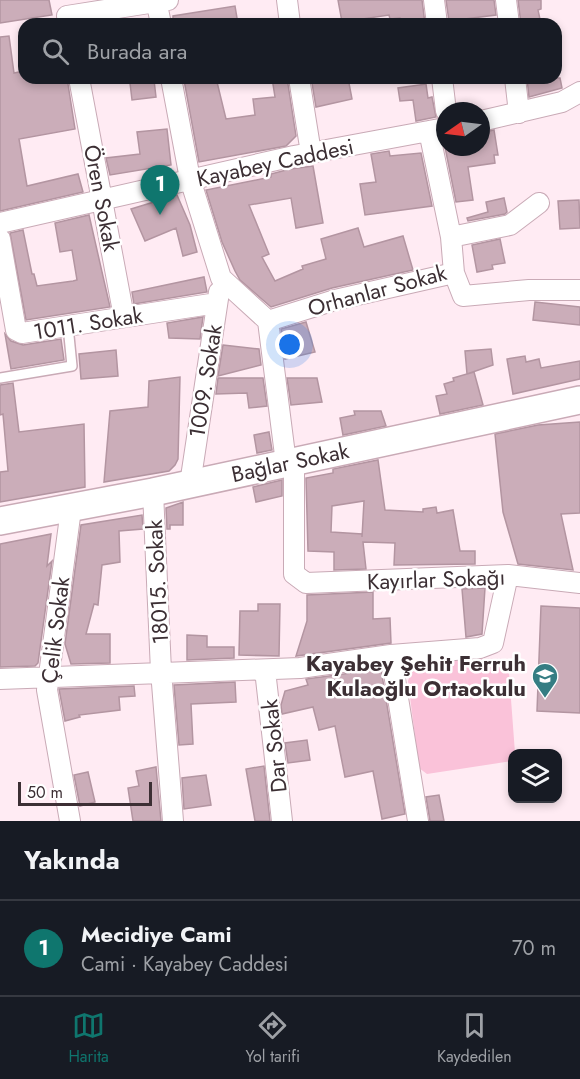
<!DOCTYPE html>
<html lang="tr">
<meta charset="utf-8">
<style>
body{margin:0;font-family:Jost,sans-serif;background:#242831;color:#f1f3f6}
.controls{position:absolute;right:18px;bottom:18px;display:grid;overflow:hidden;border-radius:12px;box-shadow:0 3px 9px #0003}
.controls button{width:54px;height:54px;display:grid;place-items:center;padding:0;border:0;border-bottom:2px solid #363941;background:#171b24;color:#f1f3f6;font:30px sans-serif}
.compass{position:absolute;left:436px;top:102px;width:54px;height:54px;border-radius:50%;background:#171b24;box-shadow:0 3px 9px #0003;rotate:256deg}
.scale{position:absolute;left:18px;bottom:15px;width:134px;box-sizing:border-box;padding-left:6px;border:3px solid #3c2f34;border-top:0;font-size:16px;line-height:21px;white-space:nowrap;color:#3c2f34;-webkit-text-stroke:4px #fff;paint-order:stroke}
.you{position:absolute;left:290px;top:345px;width:21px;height:21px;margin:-15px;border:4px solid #fff;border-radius:50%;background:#1a73e8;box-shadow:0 0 0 9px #1a73e833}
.badge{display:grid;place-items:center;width:39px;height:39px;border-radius:50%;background:#0f766e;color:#fff;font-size:20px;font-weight:700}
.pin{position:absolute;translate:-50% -50px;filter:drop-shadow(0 2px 3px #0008)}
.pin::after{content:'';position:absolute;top:32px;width:21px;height:18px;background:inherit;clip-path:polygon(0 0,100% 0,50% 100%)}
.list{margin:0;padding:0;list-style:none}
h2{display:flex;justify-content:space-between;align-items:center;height:78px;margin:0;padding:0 24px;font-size:26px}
h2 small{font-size:20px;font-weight:400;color:#9ea1a6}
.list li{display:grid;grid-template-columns:39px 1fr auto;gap:18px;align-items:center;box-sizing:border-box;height:96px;padding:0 24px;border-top:2px solid #363941}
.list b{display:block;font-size:22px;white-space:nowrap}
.list p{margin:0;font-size:20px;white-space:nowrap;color:#9ea1a6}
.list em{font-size:20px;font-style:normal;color:#9ea1a6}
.icon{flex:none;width:33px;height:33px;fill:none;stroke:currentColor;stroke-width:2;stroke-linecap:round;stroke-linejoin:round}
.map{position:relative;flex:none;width:580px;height:821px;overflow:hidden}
.search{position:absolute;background:#171b24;box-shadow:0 3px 9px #0003;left:18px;right:18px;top:18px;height:66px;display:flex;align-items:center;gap:15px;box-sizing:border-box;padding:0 21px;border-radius:18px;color:#9ea1a6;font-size:22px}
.sheet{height:174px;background:#171b24}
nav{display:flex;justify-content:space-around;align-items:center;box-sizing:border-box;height:84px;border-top:2px solid #363941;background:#171b24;font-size:16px;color:#9ea1a6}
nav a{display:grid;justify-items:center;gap:3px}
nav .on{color:#0f766e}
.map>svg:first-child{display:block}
.green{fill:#fac2d9}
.building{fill:#cbadb9;stroke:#b395a1;stroke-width:1.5;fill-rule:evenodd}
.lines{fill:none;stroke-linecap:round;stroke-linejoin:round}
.service-casing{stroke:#c9aab6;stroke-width:12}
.minor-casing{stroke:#c9aab6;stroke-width:22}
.secondary-casing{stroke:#c9aab6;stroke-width:30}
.service{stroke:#fff;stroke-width:9}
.minor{stroke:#fff;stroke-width:20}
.secondary{stroke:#fff;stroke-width:27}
.labels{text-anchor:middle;stroke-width:5;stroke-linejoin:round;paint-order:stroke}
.street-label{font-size:22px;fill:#3c2f34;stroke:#fff}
.poi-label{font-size:22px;font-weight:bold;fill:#3c2f34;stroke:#fff;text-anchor:end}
</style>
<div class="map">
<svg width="580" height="821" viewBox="0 0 580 821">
<rect width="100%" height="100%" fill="#ffebf3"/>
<path class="green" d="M 452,658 L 508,659 L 515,753 L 512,754 L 512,761 L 427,774 L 419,768 L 408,681 L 412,669 Z"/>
<path class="building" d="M 0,0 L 49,0 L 52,15 L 0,23 Z
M 338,0 L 422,0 L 425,24 L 401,24 L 400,18 L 390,19 L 389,15 L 342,22 Z
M 446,0 L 494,0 L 496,15 L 449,21 Z
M 518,0 L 541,0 L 541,9 L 538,10 L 541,24 L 521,24 Z
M 235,6 L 238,24 L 173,24 L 173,16 Z
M 9,36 L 14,73 L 24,71 L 24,78 L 67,78 L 75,129 L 19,139 L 27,186 L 78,174 L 83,192 L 0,211 L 0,37 Z
M 201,78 L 202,81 L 216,78 L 226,119 L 255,115 L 253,99 L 275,97 L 272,78 L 287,78 L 296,136 L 286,146 L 199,162 L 184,80 Z
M 334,78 L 348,78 L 352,99 L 316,107 L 312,83 Z
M 527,78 L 560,78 L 562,88 L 529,97 Z
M 154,80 L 156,97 L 132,100 L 130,83 Z
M 426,84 L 428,98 L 432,97 L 436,117 L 416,121 L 413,100 L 400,101 L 398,88 Z
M 167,129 L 171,165 L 110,175 L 106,158 L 140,154 L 137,132 Z
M 494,130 L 498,155 L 494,155 L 495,163 L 468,167 L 473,200 L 456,202 L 445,147 L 481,147 L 481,133 Z
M 389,151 L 390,156 L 421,153 L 432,206 L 365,215 L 360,184 L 376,182 L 371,154 Z
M 313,166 L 323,223 L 296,228 L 291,198 L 249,205 L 269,254 L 262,257 L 275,281 L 303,269 L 302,266 L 326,259 L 321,239 L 358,228 L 364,247 L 403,236 L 413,270 L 332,288 L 271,307 L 240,280 L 235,271 L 222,242 L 206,190 L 271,177 L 271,174 L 290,169 Z
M 177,195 L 190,225 L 197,252 L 183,256 L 176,228 L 145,241 L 131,209 Z
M 504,198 L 507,212 L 505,214 L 468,221 L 467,218 L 488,212 L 486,202 Z
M 579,200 L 580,228 L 560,229 L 558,201 Z
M 89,215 L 110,307 L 26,320 L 10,233 L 23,230 L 32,274 L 34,274 L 37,286 L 73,281 L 77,280 L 72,250 L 60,252 L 55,223 Z
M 500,239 L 505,263 L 492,265 L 493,269 L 477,272 L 472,245 Z
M 204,277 L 207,292 L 134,304 L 132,292 Z
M 535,302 L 580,307 L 580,325 L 533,320 Z
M 203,317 L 200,339 L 169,338 L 167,323 Z
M 306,322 L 315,352 L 285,359 L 281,329 Z
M 5,334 L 11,341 L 23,345 L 61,339 L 64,360 L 11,369 Z
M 223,345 L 259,349 L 261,365 L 218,376 Z
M 491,349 L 493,365 L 467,374 L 474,372 L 483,405 L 440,414 L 436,396 L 447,394 L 444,384 L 454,381 L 453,378 L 467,374 L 465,351 Z
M 116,350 L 118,376 L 81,379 L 79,354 Z
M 525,356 L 526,362 L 539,359 L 541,368 L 580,361 L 580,379 L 513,394 L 507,359 Z
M 180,377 L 178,459 L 175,465 L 169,471 L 104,482 L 110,411 L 148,407 L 149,381 Z
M 218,378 L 263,378 L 267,406 L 249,408 L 247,393 L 216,394 Z
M 287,378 L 317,378 L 322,402 L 291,405 Z
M 13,383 L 19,432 L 84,424 L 85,487 L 0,502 L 0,472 L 8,471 L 3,414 L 0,415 L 0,385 Z
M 354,411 L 381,411 L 386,426 L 343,435 L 340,418 L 355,415 Z
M 580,422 L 580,513 L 561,514 L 573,570 L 518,564 L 503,512 L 495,434 L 538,425 Z
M 269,432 L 272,450 L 257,453 L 254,435 Z
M 378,460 L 385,510 L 423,512 L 423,509 L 436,507 L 437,513 L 453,510 L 460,551 L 475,551 L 475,564 L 394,565 L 395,543 L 363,542 L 366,569 L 334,570 L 334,552 L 308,551 L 306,478 L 333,473 L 333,469 ZM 364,501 L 362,537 L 362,534 L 331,532 L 332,506 Z
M 282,480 L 282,496 L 256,502 L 253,487 Z
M 183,502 L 183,525 L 170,525 L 170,529 L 167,529 L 166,508 Z
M 142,515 L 143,529 L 119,531 L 120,562 L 102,565 L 98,605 L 94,604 L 86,634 L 110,634 L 110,663 L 71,664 L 65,644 L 81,525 Z
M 51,534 L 47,566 L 52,561 L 38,663 L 35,666 L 0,667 L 0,544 Z
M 485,588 L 482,634 L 466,637 L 462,589 Z
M 373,592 L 373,619 L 390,618 L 391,643 L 296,656 L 307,621 L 307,595 Z
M 258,604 L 280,604 L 279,656 L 239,655 L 240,611 L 258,611 Z
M 541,606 L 580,608 L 580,713 L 537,711 Z
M 187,635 L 207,636 L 207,647 L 234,647 L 234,658 L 187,660 Z
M 381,669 L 405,814 L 382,819 L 373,771 L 345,777 L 335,726 L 319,730 L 313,707 L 282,714 L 281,705 L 285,691 L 308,685 L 306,679 Z
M 235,682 L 236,702 L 191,704 L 193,744 L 179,745 L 174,685 Z
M 134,686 L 135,696 L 119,697 L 120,710 L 79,715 L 80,717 L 65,721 L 59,689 Z
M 307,740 L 310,760 L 288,763 L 285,743 Z
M 264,766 L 270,821 L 255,821 L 246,769 Z
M 156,767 L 161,821 L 133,821 L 128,788 L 139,786 L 136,771 Z
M 88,772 L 95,802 L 80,806 L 74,775 Z
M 206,775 L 211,805 L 184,809 L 182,778 Z
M 439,795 L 444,821 L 430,821 L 426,797 Z"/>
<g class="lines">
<g class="service-casing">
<path id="service" d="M 0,378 L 72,366 L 68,326"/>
</g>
<g class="minor-casing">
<path id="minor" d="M 156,0 L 161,24
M 287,0 L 290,24
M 434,0 L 437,24
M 506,0 L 509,24
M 67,16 L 168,0
M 79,78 L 124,317
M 171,78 L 190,179 L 221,278 L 268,321
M 299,78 L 311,153
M 442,78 L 446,111
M 515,78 L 519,113
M 481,121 L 562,102 L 580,92
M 0,223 L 294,156 L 445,128
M 451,237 L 510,225 L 539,203
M 0,239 L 16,330 L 22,333 L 217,303
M 454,273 L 463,296 L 529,290 L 580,290
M 294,461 L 294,574 L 306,583 L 508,575 L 580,583
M 286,463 L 268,321 L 335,300 L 454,273 L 451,237 L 429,131
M 190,484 L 219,292
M 153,492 L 161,671 L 173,821
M 391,655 L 418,821
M 265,670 L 282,821
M 0,679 L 300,668 L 391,655 L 480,648 L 493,643 L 508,575
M 70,821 L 47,690 L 71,509"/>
</g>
<g class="secondary-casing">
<path id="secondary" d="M 0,521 L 153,492 L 580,400"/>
</g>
<use href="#service" class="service"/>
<use href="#minor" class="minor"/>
<use href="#secondary" class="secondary"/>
</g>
<defs>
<g id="school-pin" transform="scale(1.35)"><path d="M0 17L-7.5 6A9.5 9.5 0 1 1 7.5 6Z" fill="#357d83" stroke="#fff"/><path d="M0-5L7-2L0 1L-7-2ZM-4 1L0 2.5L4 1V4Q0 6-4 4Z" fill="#fff"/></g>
</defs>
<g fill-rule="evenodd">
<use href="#school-pin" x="545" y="676"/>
</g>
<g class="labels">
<g class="street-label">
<text transform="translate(275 162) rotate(-12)" y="8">Kayabey Caddesi</text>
<text transform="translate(102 198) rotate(79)" y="8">Ören Sokak</text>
<text transform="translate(377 290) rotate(-15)" y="8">Orhanlar Sokak</text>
<text transform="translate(88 323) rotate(-9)" y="8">1011. Sokak</text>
<text transform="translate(205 381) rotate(-81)" y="8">1009. Sokak</text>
<text transform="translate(290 462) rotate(-12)" y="8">Bağlar Sokak</text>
<text transform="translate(436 579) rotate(-2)" y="8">Kayırlar Sokağı</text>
<text transform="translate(157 582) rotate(-93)" y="8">18015. Sokak</text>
<text transform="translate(55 630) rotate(-83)" y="8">Çelik Sokak</text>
<text transform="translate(274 746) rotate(-96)" y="8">Dar Sokak</text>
</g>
<g class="poi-label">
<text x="526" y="671">Kayabey Şehit Ferruh<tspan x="526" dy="25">Kulaoğlu Ortaokulu</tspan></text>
</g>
</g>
</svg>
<div class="controls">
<button><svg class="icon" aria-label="layers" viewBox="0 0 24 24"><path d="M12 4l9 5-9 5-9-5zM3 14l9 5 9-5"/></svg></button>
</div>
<svg class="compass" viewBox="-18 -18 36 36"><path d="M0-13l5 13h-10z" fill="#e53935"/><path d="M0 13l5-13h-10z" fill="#9ea1a6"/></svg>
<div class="scale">50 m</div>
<div class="you"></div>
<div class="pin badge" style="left:160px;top:215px">1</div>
<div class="search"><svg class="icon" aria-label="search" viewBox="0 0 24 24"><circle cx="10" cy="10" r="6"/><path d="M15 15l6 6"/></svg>Burada ara</div>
</div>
<section class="sheet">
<h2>Yakında<small></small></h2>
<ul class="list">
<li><span class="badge">1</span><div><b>Mecidiye Cami</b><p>Cami · Kayabey Caddesi</p></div><em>70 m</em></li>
</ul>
</section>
<nav>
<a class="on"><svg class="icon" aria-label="map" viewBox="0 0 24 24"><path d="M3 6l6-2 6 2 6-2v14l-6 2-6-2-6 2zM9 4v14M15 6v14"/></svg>Harita</a>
<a><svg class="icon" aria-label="directions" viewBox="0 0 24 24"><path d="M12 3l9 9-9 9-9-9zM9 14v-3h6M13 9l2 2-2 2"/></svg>Yol tarifi</a>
<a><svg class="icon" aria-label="saved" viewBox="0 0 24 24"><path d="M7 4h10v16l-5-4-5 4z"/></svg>Kaydedilen</a>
</nav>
